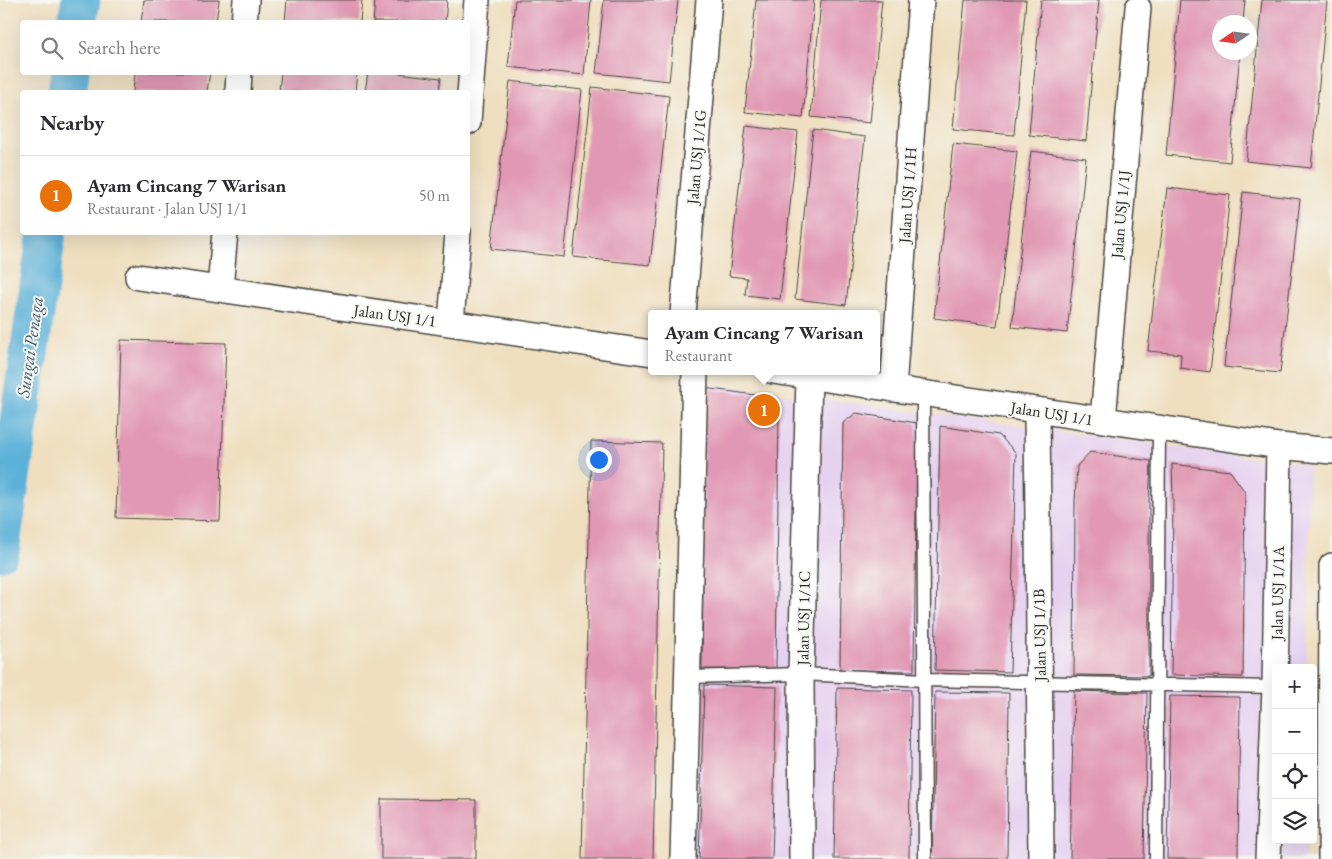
<!DOCTYPE html>
<meta charset="utf-8">
<style>
body{margin:0;font-family:"EB Garamond",serif;background:#f2f2f3;color:#2b2b33}
.controls{position:absolute;right:15px;bottom:15px;display:grid;overflow:hidden;border-radius:5px;box-shadow:0 5px 20px #0002}
.controls button{width:45px;height:45px;display:grid;place-items:center;padding:0;border:0;border-bottom:1px solid #e1e1e2;background:#fff;color:#2b2b33;font:25px sans-serif}
.compass{position:absolute;left:1212px;top:15px;width:45px;height:45px;border-radius:50%;background:#fff;box-shadow:0 5px 20px #0002;rotate:257deg}
.you{position:absolute;left:598px;top:459px;width:18px;height:18px;margin:-12px;border:4px solid #fff;border-radius:50%;background:#1a73e8;box-shadow:0 0 0 8px #1a73e833}
.badge{display:grid;place-items:center;width:32px;height:32px;border-radius:50%;background:#111827;color:#fff;font-size:16px;font-weight:700}
.pin{position:absolute;translate:-50% -50%;border:2px solid #fff;box-shadow:0 1px 5px #0006}
.popup{position:absolute;left:648px;top:310px;width:232px;height:65px;box-sizing:border-box;display:grid;place-content:center;border-radius:5px;background:#fff;filter:drop-shadow(0 1px 4px #0005);font-size:16px;white-space:nowrap;color:#7c7c81}
.popup b{font-size:19px;color:#2b2b33}
.popup::after{content:'';position:absolute;left:50%;top:100%;margin-left:-10px;border:10px solid transparent;border-top-color:#fff}
.list{margin:0;padding:0;list-style:none}
h2{display:flex;justify-content:space-between;align-items:center;height:65px;margin:0;padding:0 20px;font-size:21px}
h2 small{font-size:16px;font-weight:400;color:#7c7c81}
.list li{display:grid;grid-template-columns:32px 1fr auto;gap:15px;align-items:center;box-sizing:border-box;height:80px;padding:0 20px;border-top:1px solid #e1e1e2}
.list b{display:block;font-size:19px;white-space:nowrap}
.list p{margin:0;font-size:16px;white-space:nowrap;color:#7c7c81}
.list em{font-size:16px;font-style:normal;color:#7c7c81}
.icon{flex:none;width:28px;height:28px;fill:none;stroke:currentColor;stroke-width:2;stroke-linecap:round;stroke-linejoin:round}
.map{position:relative;flex:none;width:1332px;height:859px;overflow:hidden}
.search{position:absolute;background:#fff;box-shadow:0 5px 20px #0002;left:20px;top:20px;width:450px;height:55px;display:flex;align-items:center;gap:12px;box-sizing:border-box;padding:0 18px;border-radius:5px;color:#7c7c81;font-size:19px}
.panel{position:absolute;background:#fff;box-shadow:0 5px 20px #0002;left:20px;top:90px;width:450px;height:145px;border-radius:5px}
.map>svg:first-child{display:block}
.built{fill:#e6d2f0}
.lines{fill:none;stroke-linecap:round;stroke-linejoin:round}
.river{stroke:#5cb1d8;stroke-width:39}
.building{fill:#e198b4}
.lane-casing{stroke:#484641;stroke-width:15}
.street-casing{stroke:#484641;stroke-width:28}
.lane{stroke:#fff;stroke-width:12}
.street{stroke:#fff;stroke-width:25}
.labels{text-anchor:middle;stroke-width:4;stroke-linejoin:round;paint-order:stroke}
.street-label{font-size:16px;fill:#2b2b2b;stroke:#f6f6f2}
.water-label{font-size:18px;font-style:italic;fill:#3c5a68;stroke:#f6f6f2}
</style>
<div class="map">
<svg width="1332" height="859" viewBox="0 0 1332 859">
<rect width="100%" height="100%" fill="#f6f6f2"/>
<filter id="ink" filterUnits="userSpaceOnUse"><feTurbulence type="fractalNoise" baseFrequency=".02" numOctaves="2"/><feDisplacementMap in="SourceGraphic" scale="10" xChannelSelector="R" yChannelSelector="G"/><feConvolveMatrix kernelMatrix="1 2 1 2 8 2 1 2 1" color-interpolation-filters="sRGB"/></filter>
<filter id="wash" filterUnits="userSpaceOnUse"><feTurbulence type="fractalNoise" baseFrequency=".0096" numOctaves="4" result="noise"/><feDisplacementMap in="SourceGraphic" scale="20" xChannelSelector="R" yChannelSelector="G"/><feGaussianBlur stdDeviation="1.12" result="paint"/><feColorMatrix in="noise" values="0 0 0 0 0 0 0 0 0 0 0 0 0 0 0 0 0 1.4 0 .05"/><feComposite in="paint" operator="in"/></filter>
<g filter="url(#wash)">
<rect width="100%" height="100%" fill="#efdfc0"/>
<path class="built" d="M 688,381 L 1309,465 L 1307,668 L 1276,668 L 1276,840 L 1305,840 L 1305,859 L 675,859 Z"/>
<g class="lines">
<path class="river" d="M 77,22 L 81,0
M 67,92 L 70,72
M 0,551 L 47,232"/>
</g>
<g id="blocks">
<path class="building" d="M 144,0 L 219,0 L 216,22 L 141,22 Z
M 287,0 L 362,0 L 360,22 L 285,22 Z
M 375,0 L 447,0 L 445,22 L 373,22 Z
M 515,0 L 591,0 L 584,75 L 508,67 Z
M 604,0 L 678,0 L 669,81 L 596,73 Z
M 756,0 L 814,0 L 803,118 L 745,112 Z
M 821,0 L 882,0 L 870,123 L 811,117 Z
M 965,0 L 1026,0 L 1014,135 L 953,129 Z
M 1041,0 L 1099,0 L 1086,141 L 1029,135 Z
M 1180,0 L 1245,0 L 1243,22 L 1220,22 L 1220,52 L 1240,52 L 1230,162 L 1166,155 Z
M 1262,0 L 1327,0 L 1311,168 L 1246,161 Z
M 135,72 L 210,72 L 207,92 L 133,92 Z
M 281,72 L 357,72 L 355,92 L 279,92 Z
M 368,72 L 389,72 L 441,78 L 439,92 L 365,92 Z
M 510,81 L 582,90 L 564,257 L 491,249 Z
M 592,87 L 669,96 L 650,265 L 573,257 Z
M 746,126 L 798,132 L 780,299 L 745,295 L 747,278 L 729,276 Z
M 813,130 L 865,137 L 846,305 L 795,299 Z
M 953,144 L 1017,151 L 997,326 L 934,318 Z
M 1031,151 L 1086,158 L 1067,333 L 1012,327 Z
M 1167,188 L 1230,195 L 1210,372 L 1180,368 L 1181,354 L 1148,351 Z
M 1243,192 L 1300,199 L 1280,373 L 1224,367 Z
M 121,340 L 226,343 L 220,521 L 116,518 Z
M 704,388 L 763,396 L 779,415 L 776,670 L 702,669 L 704,474 Z
M 856,413 L 917,423 L 914,671 L 840,670 L 843,423 Z
M 940,426 L 999,435 L 1016,453 L 1010,672 L 935,670 Z
M 591,441 L 662,443 L 653,859 L 582,859 Z
M 1090,452 L 1151,461 L 1149,501 L 1149,676 L 1074,675 L 1075,501 L 1077,466 Z
M 1172,464 L 1230,471 L 1245,492 L 1243,677 L 1171,675 L 1173,502 Z
M 704,685 L 777,687 L 772,859 L 699,859 Z
M 837,688 L 911,690 L 909,859 L 834,859 Z
M 1074,691 L 1147,693 L 1144,859 L 1070,859 Z
M 935,692 L 1009,693 L 1007,859 L 932,859 Z
M 1170,696 L 1240,697 L 1238,859 L 1167,859 Z
M 381,799 L 476,800 L 476,859 L 381,859 Z"/>
</g>
</g>
<g filter="url(#ink)">
<use href="#blocks" fill-opacity="0" stroke="#484641" stroke-width="1"/>
<g class="lines">
<g class="lane-casing">
<path id="lane" d="M 923,393 L 925,859
M 688,677 L 801,674 L 925,680 L 1275,687
M 1156,859 L 1159,429"/>
</g>
<g class="street-casing">
<path id="street" d="M 244,22 L 246,0
M 238,92 L 239,72
M 468,122 L 477,0
M 138,277 L 652,353
M 220,289 L 225,232
M 683,314 L 709,0
M 451,323 L 458,232
M 773,371 L 1279,446 L 1332,451
M 893,389 L 921,0
M 1037,410 L 1041,859
M 1103,420 L 1138,8
M 683,859 L 695,371
M 802,859 L 801,674 L 809,377
M 1268,859 L 1275,687 L 1279,446
M 1331,859 L 1332,566"/>
</g>
<use href="#lane" class="lane"/>
<use href="#street" class="street"/>
</g>
</g>
<g class="labels">
<g class="street-label">
<text transform="translate(696 157) rotate(-85)" y="6">Jalan USJ 1/1G</text>
<text transform="translate(907 195) rotate(-86)" y="6">Jalan USJ 1/1H</text>
<text transform="translate(1120 214) rotate(-85)" y="6">Jalan USJ 1/1J</text>
<text transform="translate(395 315) rotate(8)" y="6">Jalan USJ 1/1</text>
<text transform="translate(1052 413) rotate(9)" y="6">Jalan USJ 1/1</text>
<text transform="translate(1277 593) rotate(-89)" y="6">Jalan USJ 1/1A</text>
<text transform="translate(803 618) rotate(-89)" y="6">Jalan USJ 1/1C</text>
<text transform="translate(1039 635) rotate(-91)" y="6">Jalan USJ 1/1B</text>
</g>
<g class="water-label">
<text transform="translate(30 347) rotate(-82)" y="6">Sungai Penaga</text>
</g>
</g>
</svg>
<div class="controls">
<button>+</button>
<button>−</button>
<button><svg class="icon" aria-label="locate" viewBox="0 0 24 24"><circle cx="12" cy="12" r="6"/><path d="M12 2v4M12 18v4M2 12h4M18 12h4"/></svg></button>
<button><svg class="icon" aria-label="layers" viewBox="0 0 24 24"><path d="M12 4l9 5-9 5-9-5zM3 14l9 5 9-5"/></svg></button>
</div>
<svg class="compass" viewBox="-18 -18 36 36"><path d="M0-13l5 13h-10z" fill="#e53935"/><path d="M0 13l5-13h-10z" fill="#7c7c81"/></svg>
<div class="you"></div>
<div class="pin badge" style="left:764px;top:410px;background:#e8710a">1</div>
<div class="popup"><b>Ayam Cincang 7 Warisan</b>Restaurant</div>
<div class="search"><svg class="icon" aria-label="search" viewBox="0 0 24 24"><circle cx="10" cy="10" r="6"/><path d="M15 15l6 6"/></svg>Search here</div>
<section class="panel">
<h2>Nearby<small></small></h2>
<ul class="list">
<li><span class="badge" style="background:#e8710a">1</span><div><b>Ayam Cincang 7 Warisan</b><p>Restaurant · Jalan USJ 1/1</p></div><em>50 m</em></li>
</ul>
</section>
</div>
